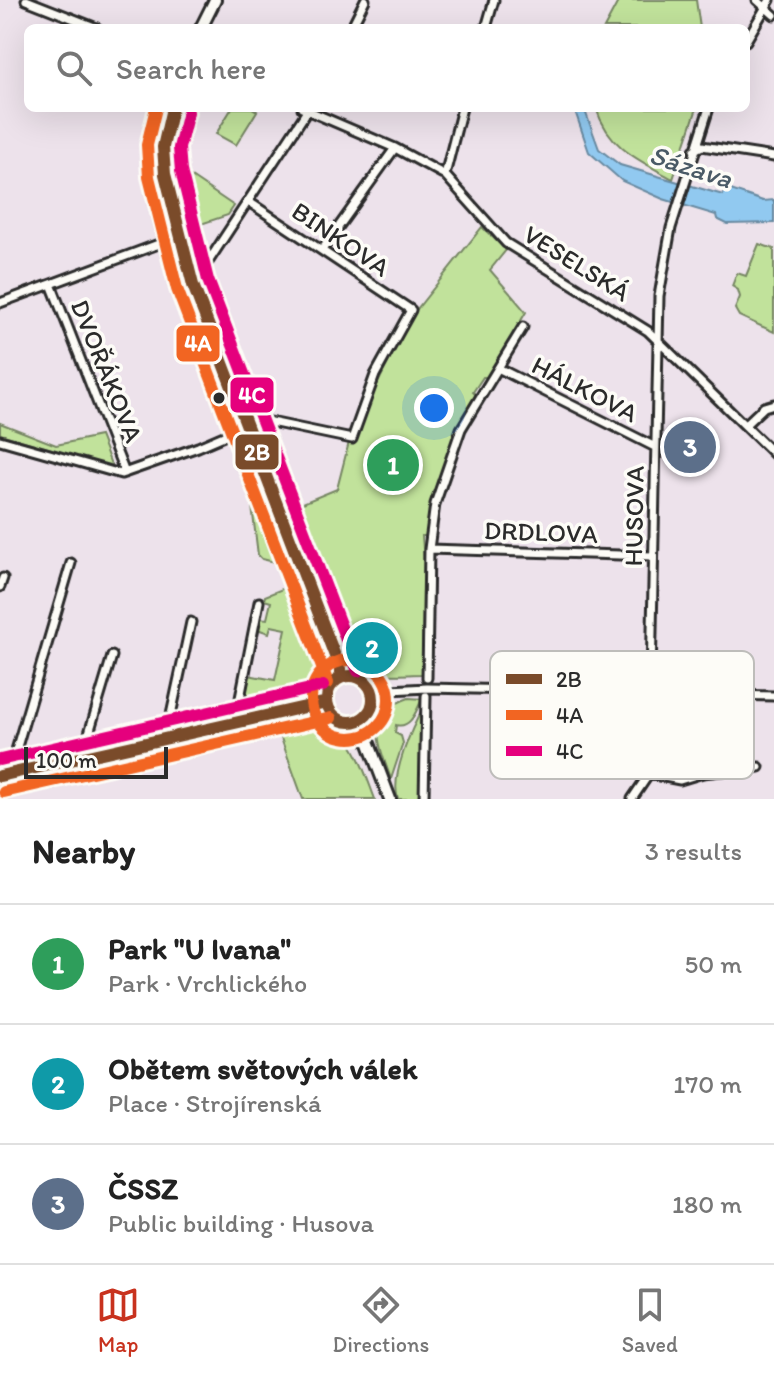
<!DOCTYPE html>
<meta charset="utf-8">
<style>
body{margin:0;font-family:Itim,sans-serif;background:#f2f2f2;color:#222}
.scale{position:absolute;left:24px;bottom:20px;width:144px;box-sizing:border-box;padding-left:8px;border:4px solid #2b2b2b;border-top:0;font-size:22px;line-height:28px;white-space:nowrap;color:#2b2b2b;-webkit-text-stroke:6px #fdfcf7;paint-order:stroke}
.you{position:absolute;left:434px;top:408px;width:28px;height:28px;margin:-20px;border:6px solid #fff;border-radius:50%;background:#1a73e8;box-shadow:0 0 0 12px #1a73e833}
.badge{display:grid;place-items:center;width:52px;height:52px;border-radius:50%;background:#c8321e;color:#fff;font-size:26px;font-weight:700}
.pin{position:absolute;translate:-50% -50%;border:4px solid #fff;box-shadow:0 2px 8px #0006}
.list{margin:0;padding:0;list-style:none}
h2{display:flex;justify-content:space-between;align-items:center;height:104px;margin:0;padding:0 32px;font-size:34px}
h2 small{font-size:26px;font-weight:400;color:#767676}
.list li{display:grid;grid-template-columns:52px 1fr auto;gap:24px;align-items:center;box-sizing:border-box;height:120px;padding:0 32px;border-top:2px solid #e0e0e0}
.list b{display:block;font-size:30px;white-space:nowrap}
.list p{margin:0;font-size:26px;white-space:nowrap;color:#767676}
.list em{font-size:26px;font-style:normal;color:#767676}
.icon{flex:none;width:44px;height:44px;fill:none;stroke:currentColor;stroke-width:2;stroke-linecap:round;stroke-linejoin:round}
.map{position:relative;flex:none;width:774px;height:799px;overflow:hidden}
.search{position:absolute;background:#fff;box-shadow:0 8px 32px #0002;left:24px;right:24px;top:24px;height:88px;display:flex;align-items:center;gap:20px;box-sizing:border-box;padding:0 28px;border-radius:12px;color:#767676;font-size:30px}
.sheet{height:464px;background:#fff}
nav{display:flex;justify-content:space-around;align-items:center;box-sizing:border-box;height:112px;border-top:2px solid #e0e0e0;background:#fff;font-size:22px;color:#767676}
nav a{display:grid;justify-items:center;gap:4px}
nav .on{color:#c8321e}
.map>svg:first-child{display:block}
.green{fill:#c1e29b;stroke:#768663;stroke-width:2}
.water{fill:#91c9f0;stroke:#688aa1;stroke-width:2}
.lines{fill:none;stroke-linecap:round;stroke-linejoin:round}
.street-casing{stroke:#2b2b2b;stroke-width:13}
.secondary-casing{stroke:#2b2b2b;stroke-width:16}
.street{stroke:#fdfcf7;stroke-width:7}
.secondary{stroke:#fdfcf7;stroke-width:10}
.bus-1-casing{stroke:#fdfcf7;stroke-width:18}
.bus-2-casing{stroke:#fdfcf7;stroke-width:18}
.bus-3-casing{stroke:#fdfcf7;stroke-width:18}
.bus-1{stroke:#7a4b2a;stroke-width:12}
.bus-2{stroke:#f26522;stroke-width:12}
.bus-3{stroke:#e5007d;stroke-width:12}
.bus-dot{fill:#2b2b2b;stroke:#fdfcf7;stroke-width:3}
.labels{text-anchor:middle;stroke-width:7;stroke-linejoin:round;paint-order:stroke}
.street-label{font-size:26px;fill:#2b2b2b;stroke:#fdfcf7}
.water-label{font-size:28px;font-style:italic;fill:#4a5a66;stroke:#fdfcf7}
.key{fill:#fdfcf7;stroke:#bebdba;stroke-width:2}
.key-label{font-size:22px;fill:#2b2b2b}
.line-badge{stroke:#fdfcf7;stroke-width:3}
.badge-label{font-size:22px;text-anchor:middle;font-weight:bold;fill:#fff}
</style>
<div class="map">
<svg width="774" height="799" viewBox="0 0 774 799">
<rect width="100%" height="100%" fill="#ede2eb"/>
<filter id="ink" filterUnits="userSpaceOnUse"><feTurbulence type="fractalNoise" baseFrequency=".0125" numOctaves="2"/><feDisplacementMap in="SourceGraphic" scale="16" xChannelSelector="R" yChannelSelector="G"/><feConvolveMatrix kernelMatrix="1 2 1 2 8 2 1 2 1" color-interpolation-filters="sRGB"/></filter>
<g filter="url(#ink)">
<path class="green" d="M 619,0 L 696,0 L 700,28 L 604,28 Z
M 232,108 L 252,108 L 257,111 L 236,145 L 216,134 Z
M 596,108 L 697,108 L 673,179 C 638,160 609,148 596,108 Z
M 175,166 L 234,206 L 228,215 L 192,227 L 183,193 L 185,192 Z
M 482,227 L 506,250 L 490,270 L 526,312 L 488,377 L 483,377 L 473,392 L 476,395 C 451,440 433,484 426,536 L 422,536 L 426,586 L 423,587 L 422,674 C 402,674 377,678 360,668 C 338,656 299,538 288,509 L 337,489 L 349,442 L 410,318 Z
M 759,244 L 774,249 L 774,332 L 739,316 L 735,309 L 740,297 L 738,290 L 732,286 L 737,273 L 746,276 Z
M 0,423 L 56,445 L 100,436 L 112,467 L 0,434 Z
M 240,438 L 245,441 L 319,632 L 326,659 L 324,659 Z
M 254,487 L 283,564 L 262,559 L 258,555 L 250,490 Z
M 287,587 C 289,588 291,588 293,589 C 298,594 321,662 320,669 C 320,678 312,685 306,689 L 242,704 L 248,675 L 275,680 L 286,629 L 271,626 L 269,633 L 257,629 L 260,618 L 267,619 L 271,602 L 264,600 L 265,596 Z
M 409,698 L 422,699 C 416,711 411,729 396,725 L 395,733 L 401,736 L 403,743 L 391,779 C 378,743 364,713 409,698 Z
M 424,706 L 422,799 L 398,799 C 390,776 412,727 424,706 Z
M 314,720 C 352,725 363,768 375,799 L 303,799 L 278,730 Z"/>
<path class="water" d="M 574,108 L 584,108 L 599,149 L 620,165 L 723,195 L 725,188 L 763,201 L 774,200 L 774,223 L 727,224 L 717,219 L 716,215 L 663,199 L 622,181 L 589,152 Z"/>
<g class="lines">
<g class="street-casing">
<path id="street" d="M 26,0 L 97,28
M 757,0 L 774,15
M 351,28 L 365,0
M 486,28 L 494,0
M 746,41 L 770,0
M 302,108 L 395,148 L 445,175 L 506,243 L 648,331 L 774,454
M 694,150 L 702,146 L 774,157
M 445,175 L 462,108
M 322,250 L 395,148
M 51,284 L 125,473
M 193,285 L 309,108
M 0,303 L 180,236
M 498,368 L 655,447
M 745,425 L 764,407 L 774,404
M 0,440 L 121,474 L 198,447 L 261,420 L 352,439 L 375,375 L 411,310 L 249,202
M 429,549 L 653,556
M 0,587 L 3,578
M 427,678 L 429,549 L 435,504 L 461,429 L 523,327
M 372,691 L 427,688 L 774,696
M 241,720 L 238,708 L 259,602
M 171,736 L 169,724 L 191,622
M 91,755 L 89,733 L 112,656
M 9,774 L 71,563
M 649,774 L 680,780 L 703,773 L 759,767
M 424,799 L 426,696
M 632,799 L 649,774 L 659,296 L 671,228 L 709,108"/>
</g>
<g class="secondary-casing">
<path id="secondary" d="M 201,28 L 215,0
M 172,108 L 163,147 L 165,174 L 193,285 L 343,677
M327 699a23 23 0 1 1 46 0a23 23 0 1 1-46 0Z
M 360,720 L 390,799
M 0,776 L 327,702"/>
</g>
<use href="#street" class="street"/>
<use href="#secondary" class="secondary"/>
<g class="bus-1-casing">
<path id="bus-1" d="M 172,108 L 163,147 L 165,174 L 193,285 L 343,677
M327 699a23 23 0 1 1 46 0a23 23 0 1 1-46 0Z
M 0,776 L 327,702"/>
</g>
<g class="bus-2-casing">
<path id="bus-2" d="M 156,108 L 147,145 L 149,177 L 177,289 L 328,683
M311 699a39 39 0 1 1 78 0a39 39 0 1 1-78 0Z
M 4,792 L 331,718"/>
</g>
<g class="bus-3-casing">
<path id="bus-3" d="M 188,112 L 179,148 L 181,171 L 208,280 L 358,671
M 0,760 L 323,686"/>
</g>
<use href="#bus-1" class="bus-1"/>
<use href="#bus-2" class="bus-2"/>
<use href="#bus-3" class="bus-3"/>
</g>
</g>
<circle class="bus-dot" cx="219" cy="398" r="7"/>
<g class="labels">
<g class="street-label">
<text transform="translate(341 239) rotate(34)" y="9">BINKOVA</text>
<text transform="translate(577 263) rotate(32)" y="9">VESELSKÁ</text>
<text transform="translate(107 371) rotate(68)" y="9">DVOŘÁKOVA</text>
<text transform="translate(585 389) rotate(27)" y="9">HÁLKOVA</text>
<text transform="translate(634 516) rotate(-89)" y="9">HUSOVA</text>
<text transform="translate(541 532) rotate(2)" y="9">DRDLOVA</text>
</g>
<g class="water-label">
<text transform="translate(691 166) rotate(18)" y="10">Sázava</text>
</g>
</g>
<rect x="490" y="651" width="264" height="128" rx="12" class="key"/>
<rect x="506" y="674" width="36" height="10" fill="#7a4b2a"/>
<rect x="506" y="710" width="36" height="10" fill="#f26522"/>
<rect x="506" y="746" width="36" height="10" fill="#e5007d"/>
<g class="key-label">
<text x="556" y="687">2B</text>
<text x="556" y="723">4A</text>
<text x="556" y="759">4C</text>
</g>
<g class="line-badge">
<rect x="175" y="324" width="46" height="39" rx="8" fill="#f26522"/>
<rect x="229" y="376" width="46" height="38" rx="8" fill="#e5007d"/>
<rect x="234" y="433" width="46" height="38" rx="8" fill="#7a4b2a"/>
</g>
<g class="badge-label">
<text x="198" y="351">4A</text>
<text x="252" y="403">4C</text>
<text x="257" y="460">2B</text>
</g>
</svg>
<div class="scale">100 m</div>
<div class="you"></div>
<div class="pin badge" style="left:393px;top:465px;background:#2e9e5b">1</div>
<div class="pin badge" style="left:372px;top:648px;background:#0f9aa8">2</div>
<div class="pin badge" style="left:690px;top:447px;background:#5c6f8a">3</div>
<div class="search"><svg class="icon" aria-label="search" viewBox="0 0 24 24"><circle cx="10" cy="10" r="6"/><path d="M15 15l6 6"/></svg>Search here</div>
</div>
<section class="sheet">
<h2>Nearby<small>3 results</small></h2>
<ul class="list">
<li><span class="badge" style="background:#2e9e5b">1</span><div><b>Park &quot;U Ivana&quot;</b><p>Park · Vrchlického</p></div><em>50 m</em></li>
<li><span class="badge" style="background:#0f9aa8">2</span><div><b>Obětem světových válek</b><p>Place · Strojírenská</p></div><em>170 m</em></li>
<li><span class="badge" style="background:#5c6f8a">3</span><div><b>ČSSZ</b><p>Public building · Husova</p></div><em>180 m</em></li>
</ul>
</section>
<nav>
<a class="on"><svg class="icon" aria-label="map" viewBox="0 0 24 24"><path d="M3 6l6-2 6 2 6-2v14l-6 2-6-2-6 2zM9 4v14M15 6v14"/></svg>Map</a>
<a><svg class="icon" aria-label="directions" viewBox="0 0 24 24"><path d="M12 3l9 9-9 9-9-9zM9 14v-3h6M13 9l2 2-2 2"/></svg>Directions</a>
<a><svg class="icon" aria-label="saved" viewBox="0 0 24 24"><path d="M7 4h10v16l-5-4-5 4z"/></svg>Saved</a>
</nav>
